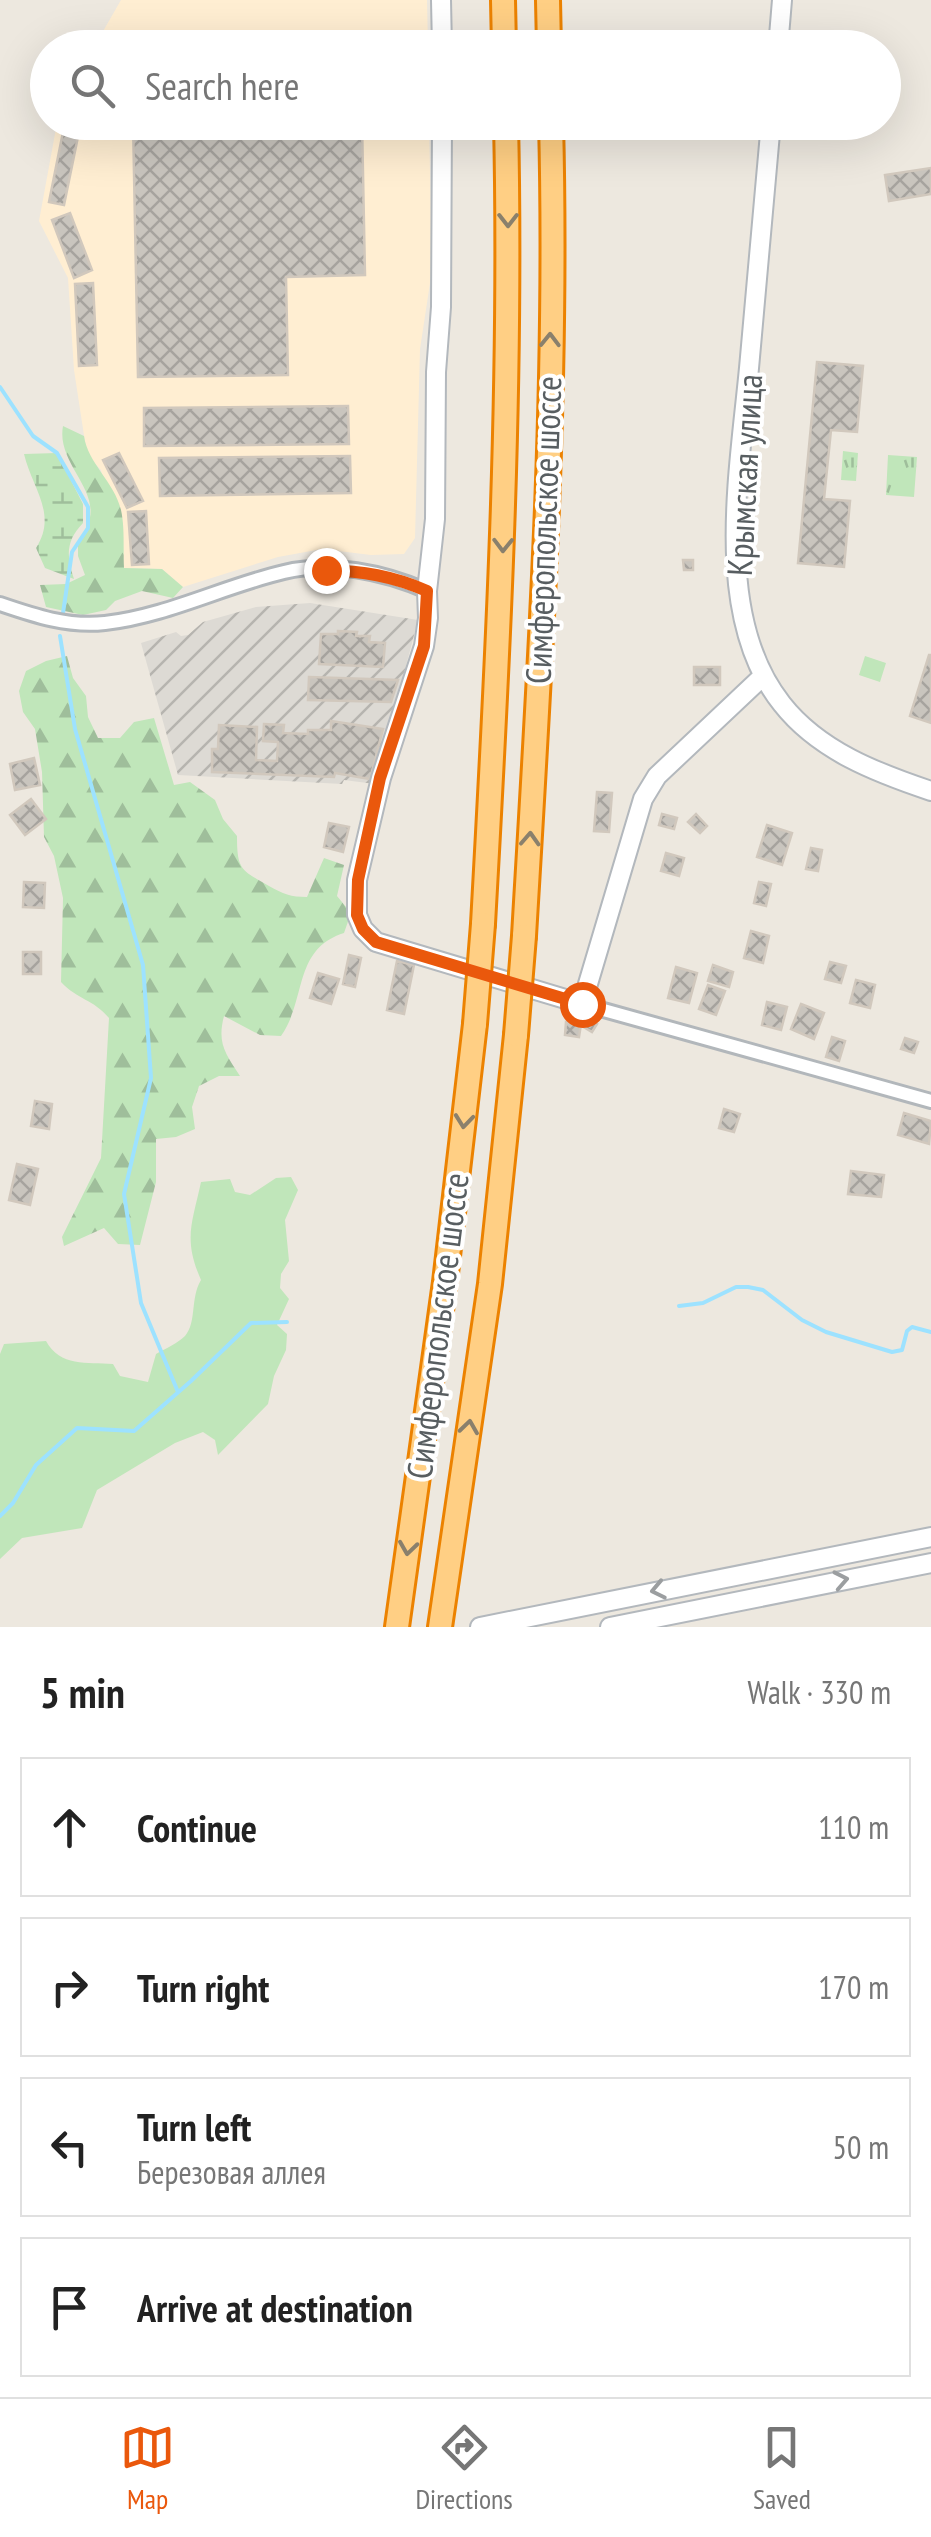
<!DOCTYPE html>
<meta charset="utf-8">
<style>
body{margin:0;font-family:"PT Sans Narrow",sans-serif;background:#f6f6f6;color:#222}
.stop{position:absolute;width:30px;height:30px;margin:-22px;border:8px solid #ea580c;border-radius:50%;background:#fff}
.stop.end{background:#ea580c;border-color:#fff;box-shadow:0 2px 10px #0008}
.list{margin:0;padding:0;list-style:none}
h2{display:flex;justify-content:space-between;align-items:center;height:130px;margin:0;padding:0 40px;font-size:42px}
h2 small{font-size:32px;font-weight:400;color:#767676}
.list li{display:grid;grid-template-columns:65px 1fr auto;gap:30px;align-items:center;box-sizing:border-box;height:140px;margin:0 20px 20px;padding:0 20px;border:2px solid #e0e0e0;border-radius:0px}
.list b{display:block;font-size:38px;white-space:nowrap}
.list p{margin:0;font-size:32px;white-space:nowrap;color:#767676}
.list em{font-size:32px;font-style:normal;color:#767676}
.icon{flex:none;width:55px;height:55px;fill:none;stroke:currentColor;stroke-width:2;stroke-linecap:round;stroke-linejoin:round}
.map{position:relative;flex:none;width:931px;height:1627px;overflow:hidden}
.search{position:absolute;background:#fff;box-shadow:0 10px 40px #0002;left:30px;right:30px;top:30px;height:110px;display:flex;align-items:center;gap:25px;box-sizing:border-box;padding:0 35px;border-radius:55px;color:#767676;font-size:38px}
.sheet{height:770px;background:#fff}
nav{display:flex;justify-content:space-around;align-items:center;box-sizing:border-box;height:140px;border-top:2px solid #e0e0e0;background:#fff;font-size:28px;color:#767676}
nav a{display:grid;justify-items:center;gap:5px}
nav .on{color:#ea580c}
.map>svg:first-child{display:block}
.commercial{fill:#ffeed2}
.industrial{fill:url(#industrial-furrows)}
.green{fill:#c0e6ba}
.forest{fill:url(#forest-firs)}
.wetland{fill:url(#wetland-marsh)}
.park{fill:url(#park-tufts)}
.lines{fill:none;stroke-linecap:round;stroke-linejoin:round}
.stream{stroke:#9de2ff;stroke-width:4}
.building{fill:url(#building-cross-hatch);stroke:#d1c8bd;stroke-width:2.5}
.street-casing{stroke:#b2b7bb;stroke-width:18}
.secondary-casing{stroke:#b3b8bd;stroke-width:22}
.highway-casing{stroke:#ec8200;stroke-width:28}
.street{stroke:#fff;stroke-width:12}
.secondary{stroke:#fff;stroke-width:18}
.highway{stroke:#ffcf84;stroke-width:22}
.highway-bridge-casing{stroke:#ec8200;stroke-width:28;stroke-linecap:butt}
.highway-bridge{stroke:#ffcf84;stroke-width:22}
.oneway{stroke:#8a806c}
.oneway2{stroke:#9b9ea0}
.route{stroke:#ea580c;stroke-width:12}
.labels{text-anchor:middle;stroke-width:8;stroke-linejoin:round;paint-order:stroke}
.street-label{font-size:35px;fill:#585e61;stroke:#fff}
</style>
<div class="map">
<svg width="931" height="1627" viewBox="0 0 931 1627">
<defs>
<pattern id="industrial-furrows" width="10" height="10" patternUnits="userSpaceOnUse" patternTransform="scale(2.5)"><rect width="10" height="10" fill="#dddad4"/><path d="M-1 1l2-2M0 10L10 0M9 11l2-2" fill="none" stroke="#b6b4af"/></pattern>
<pattern id="forest-firs" width="22" height="20" patternUnits="userSpaceOnUse" patternTransform="scale(2.5)"><rect width="22" height="20" fill="#c0e6ba"/><path d="M5 1l3.5 6h-7zM16 11l3.5 6h-7z" fill="#9fbe9b"/></pattern>
<pattern id="wetland-marsh" width="20" height="14" patternUnits="userSpaceOnUse" patternTransform="scale(2.5)"><rect width="20" height="14" fill="#c0e6ba"/><path d="M1 5h8M5 5V1M11 12h8M15 12V8" fill="none" stroke="#9fbe9b"/></pattern>
<pattern id="park-tufts" width="24" height="20" patternUnits="userSpaceOnUse" patternTransform="scale(2.5)"><rect width="24" height="20" fill="#c0e6ba"/><path d="M3 7l-1-3M5 7V3M7 7l1-3M15 17l-1-3M17 17v-4M19 17l1-3" fill="none" stroke="#9fbe9b"/></pattern>
<pattern id="building-cross-hatch" width="8" height="8" patternUnits="userSpaceOnUse" patternTransform="scale(2.5)"><rect width="8" height="8" fill="#c9c5be"/><path d="M0 0l8 8M0 8l8-8" fill="none" stroke="#a6a39e"/></pattern>
</defs>
<rect width="100%" height="100%" fill="#ede8df"/>
<path class="commercial" d="M 121,0 L 427,0 L 428,47 L 94,47 Z
M 57,123 L 429,123 L 432,270 L 420,349 L 415,538 L 404,554 L 371,555 L 322,549 L 278,557 L 183,587 L 162,569 L 124,568 L 101,470 L 87,455 L 74,370 L 68,278 L 39,221 Z"/>
<path class="industrial" d="M 310,603 L 418,620 L 375,784 L 344,780 L 342,784 L 178,775 L 141,643 L 176,632 L 181,636 L 188,635 L 203,622 L 256,607 Z"/>
<path class="green" d="M 291,1177 L 298,1190 L 285,1220 L 289,1261 L 281,1274 L 280,1288 L 289,1299 L 277,1325 L 287,1334 L 286,1350 L 274,1376 L 268,1404 L 218,1455 L 215,1440 L 203,1432 L 175,1443 L 97,1490 L 82,1528 L 22,1538 L 0,1559 L 0,1354 L 4,1344 L 46,1341 C 60,1367 87,1362 113,1364 L 120,1376 L 148,1382 L 156,1354 C 165,1349 178,1343 185,1336 C 197,1322 190,1298 201,1280 C 183,1239 192,1224 201,1182 L 230,1179 L 235,1192 L 250,1195 L 276,1178 Z"/>
<path class="forest" d="M 63,426 L 84,436 C 88,464 114,481 121,510 C 125,528 123,550 124,568 L 162,569 L 183,587 L 173,598 L 142,591 L 115,601 L 106,610 L 83,615 L 46,607 L 40,585 L 66,584 L 85,575 L 78,556 L 78,540 C 116,497 55,469 63,426 Z
M 67,656 L 73,678 L 86,696 L 88,717 L 98,738 L 120,738 L 134,722 L 154,718 L 174,785 L 190,782 L 215,800 L 223,819 L 237,836 C 237,870 241,870 269,886 C 283,894 291,897 307,897 L 324,858 L 344,865 L 337,896 L 351,913 L 344,933 C 293,949 307,999 281,1036 L 260,1035 L 224,1016 C 217,1043 225,1053 240,1076 L 219,1076 L 199,1086 L 192,1107 L 195,1129 L 176,1137 L 156,1139 L 156,1182 L 140,1245 L 118,1244 L 104,1228 L 64,1246 L 62,1237 L 101,1158 L 109,1018 C 93,999 78,1000 61,982 L 63,898 L 54,856 L 44,837 L 42,772 L 35,729 L 23,712 L 19,691 L 26,671 L 46,661 Z"/>
<path class="wetland" d="M 57,453 L 83,504 L 83,523 C 66,541 66,555 74,579 L 45,568 L 36,548 C 58,514 32,488 24,454 Z"/>
<path class="park" d="M 843,451 L 858,453 L 856,481 L 841,480 Z
M 888,455 L 917,457 L 914,497 L 886,495 Z
M 865,656 L 886,663 L 880,682 L 859,675 Z"/>
<g class="lines">
<path class="stream" d="M 0,387 L 33,436 L 57,453 L 88,507 L 88,528 L 72,552 L 63,613
M 60,636 L 75,729 L 143,965 L 151,1078 L 124,1194 L 141,1303 L 178,1392
M 679,1306 L 703,1303 L 736,1287 L 748,1287 L 763,1290 L 802,1320 L 826,1332 L 892,1352 L 902,1350 L 907,1331 L 912,1327 L 931,1332
M 0,1516 L 13,1503 L 36,1465 L 77,1428 L 134,1431 L 191,1381 L 251,1323 L 287,1322"/>
</g>
<path class="building" d="M 65,122 L 81,122 L 64,205 L 49,202 Z
M 133,122 L 362,122 L 365,275 L 286,277 L 288,375 L 138,377 Z
M 931,168 L 931,194 L 889,201 L 885,175 Z
M 70,213 L 92,270 L 74,278 L 52,220 Z
M 93,283 L 97,365 L 79,366 L 75,284 Z
M 817,362 L 863,366 L 857,432 L 831,430 L 824,499 L 850,501 L 844,567 L 798,563 Z
M 348,406 L 349,444 L 144,446 L 144,408 Z
M 119,453 L 143,501 L 127,508 L 103,460 Z
M 350,456 L 351,493 L 160,496 L 159,458 Z
M 146,511 L 149,564 L 132,565 L 128,512 Z
M 683,560 L 693,560 L 693,570 L 684,570 Z
M 338,631 L 357,632 L 356,636 L 370,636 L 369,642 L 385,643 L 383,667 L 319,664 L 321,634 L 338,634 Z
M 929,655 L 931,655 L 931,723 L 910,716 Z
M 694,667 L 720,667 L 720,685 L 694,685 Z
M 309,677 L 398,680 L 391,702 L 308,700 Z
M 331,721 L 383,729 L 370,779 L 335,773 L 334,777 L 212,772 L 212,749 L 218,749 L 219,725 L 257,727 L 256,760 L 277,761 L 278,742 L 263,741 L 264,724 L 284,725 L 283,733 L 308,734 L 308,730 L 331,730 Z
M 34,758 L 40,785 L 15,790 L 10,764 Z
M 597,792 L 612,793 L 609,832 L 594,831 Z
M 31,799 L 46,819 L 25,835 L 10,815 Z
M 662,814 L 677,818 L 674,829 L 659,825 Z
M 696,814 L 707,826 L 700,833 L 688,822 Z
M 329,823 L 349,827 L 343,852 L 324,847 Z
M 767,825 L 792,833 L 782,865 L 757,857 Z
M 811,848 L 822,850 L 818,871 L 806,869 Z
M 666,853 L 684,858 L 679,876 L 661,871 Z
M 24,882 L 45,883 L 44,908 L 23,907 Z
M 759,882 L 771,884 L 766,906 L 754,903 Z
M 751,931 L 769,936 L 763,963 L 744,958 Z
M 23,952 L 41,952 L 41,974 L 23,974 Z
M 349,955 L 361,958 L 355,987 L 343,984 Z
M 397,961 L 414,965 L 404,1014 L 387,1010 Z
M 830,962 L 846,966 L 841,983 L 825,979 Z
M 713,965 L 733,972 L 729,987 L 708,981 Z
M 676,967 L 697,973 L 689,1003 L 668,998 Z
M 318,973 L 339,979 L 331,1004 L 310,998 Z
M 856,980 L 875,985 L 870,1008 L 850,1003 Z
M 708,985 L 725,991 L 716,1015 L 699,1009 Z
M 767,1002 L 787,1007 L 781,1030 L 762,1025 Z
M 801,1004 L 824,1013 L 814,1039 L 791,1029 Z
M 586,1018 L 597,1024 L 592,1032 L 582,1026 Z
M 566,1022 L 581,1024 L 579,1037 L 565,1035 Z
M 832,1037 L 845,1041 L 839,1061 L 826,1057 Z
M 905,1038 L 918,1042 L 914,1053 L 901,1049 Z
M 35,1101 L 52,1104 L 49,1129 L 31,1126 Z
M 724,1109 L 740,1114 L 734,1132 L 719,1128 Z
M 904,1113 L 931,1121 L 929,1144 L 898,1135 Z
M 17,1164 L 38,1169 L 30,1205 L 9,1200 Z
M 851,1171 L 884,1175 L 881,1197 L 848,1194 Z"/>
<g class="lines">
<g class="street-casing">
<path id="street" d="M 0,604 C 35,616 68,627 105,623 C 167,616 224,586 284,572 C 330,561 384,572 427,591
M 582,1004 L 931,1101"/>
</g>
<g class="secondary-casing">
<path id="secondary" d="M 441,0 L 442,48
M 778,48 L 782,0
M 442,122 L 441,307 L 436,372 L 435,519 L 427,591 L 428,618 L 424,646 L 381,778 L 357,880 L 357,915 L 363,929 L 376,942 L 582,1004 L 643,799 L 657,776 L 763,676
M 771,122 C 764,201 757,279 750,357 C 741,464 710,614 782,704 C 819,751 877,773 931,791
M 480,1627 L 931,1537
M 610,1627 L 931,1563"/>
</g>
<g class="highway-casing">
<path id="highway" d="M 503,0 L 504,48
M 548,0 L 549,48
M 483,924 C 498,657 512,390 506,122
M 524,936 C 540,665 558,394 551,122
M 397,1627 L 445,1282 L 475,1024
M 440,1627 L 490,1284 L 516,1035"/>
</g>
<use href="#street" class="street"/>
<use href="#secondary" class="secondary"/>
<use href="#highway" class="highway"/>
<g class="highway-bridge-casing">
<path id="highway-bridge" d="M 475,1024 L 483,924
M 516,1035 L 524,936"/>
</g>
<use href="#highway-bridge" class="highway-bridge"/>
</g>
<defs><path id="oneway-chevron" d="M-2-3.5L2.5 0L-2 3.5" fill="none" stroke-width="1.6" stroke-linecap="round" stroke-linejoin="round" transform="scale(2.5)"/></defs>
<g class="oneway">
<use href="#oneway-chevron" transform="translate(508 220) rotate(90)"/>
<use href="#oneway-chevron" transform="translate(550 340) rotate(-89)"/>
<use href="#oneway-chevron" transform="translate(503 545) rotate(91)"/>
<use href="#oneway-chevron" transform="translate(530 839) rotate(-87)"/>
<use href="#oneway-chevron" transform="translate(464 1121) rotate(96)"/>
<use href="#oneway-chevron" transform="translate(469 1427) rotate(-82)"/>
<use href="#oneway-chevron" transform="translate(408 1548) rotate(98)"/>
</g>
<g class="oneway2">
<use href="#oneway-chevron" transform="translate(841 1580) rotate(-11)"/>
<use href="#oneway-chevron" transform="translate(658 1590) rotate(168)"/>
</g>
<g class="lines">
<path class="route" d="M 326,570 C 362,571 393,576 427,591 L 424,646 L 380,778 L 358,880 L 357,915 L 363,929 L 376,942 L 582,1004"/>
</g>
<g class="labels">
<g class="street-label">
<text transform="translate(745 475) rotate(-87)" y="12">Крымская улица</text>
<text transform="translate(544 530) rotate(-88)" y="12">Симферопольское шоссе</text>
<text transform="translate(438 1326) rotate(-83)" y="12">Симферопольское шоссе</text>
</g>
</g>
</svg>
<div class="stop" style="left:582px;top:1004px"></div>
<div class="stop end" style="left:326px;top:570px"></div>
<div class="search"><svg class="icon" aria-label="search" viewBox="0 0 24 24"><circle cx="10" cy="10" r="6"/><path d="M15 15l6 6"/></svg>Search here</div>
</div>
<section class="sheet">
<h2>5 min<small>Walk · 330 m</small></h2>
<ul class="list">
<li><svg class="icon" aria-label="ahead" viewBox="0 0 24 24"><path d="M12 20V5M6 11l6-6 6 6"/></svg><div><b>Continue</b></div><em>110 m</em></li>
<li><svg class="icon" aria-label="right" viewBox="0 0 24 24"><path d="M7 20v-9h11M14 6l5 5-5 5"/></svg><div><b>Turn right</b></div><em>170 m</em></li>
<li><svg class="icon" aria-label="left" viewBox="0 0 24 24"><path d="M17 20v-9H6M10 6l-5 5 5 5"/></svg><div><b>Turn left</b><p>Березовая аллея</p></div><em>50 m</em></li>
<li><svg class="icon" aria-label="arrive" viewBox="0 0 24 24"><path d="M6 21V4h12l-3 4 3 4H6"/></svg><div><b>Arrive at destination</b></div></li>
</ul>
</section>
<nav>
<a class="on"><svg class="icon" aria-label="map" viewBox="0 0 24 24"><path d="M3 6l6-2 6 2 6-2v14l-6 2-6-2-6 2zM9 4v14M15 6v14"/></svg>Map</a>
<a><svg class="icon" aria-label="directions" viewBox="0 0 24 24"><path d="M12 3l9 9-9 9-9-9zM9 14v-3h6M13 9l2 2-2 2"/></svg>Directions</a>
<a><svg class="icon" aria-label="saved" viewBox="0 0 24 24"><path d="M7 4h10v16l-5-4-5 4z"/></svg>Saved</a>
</nav>
